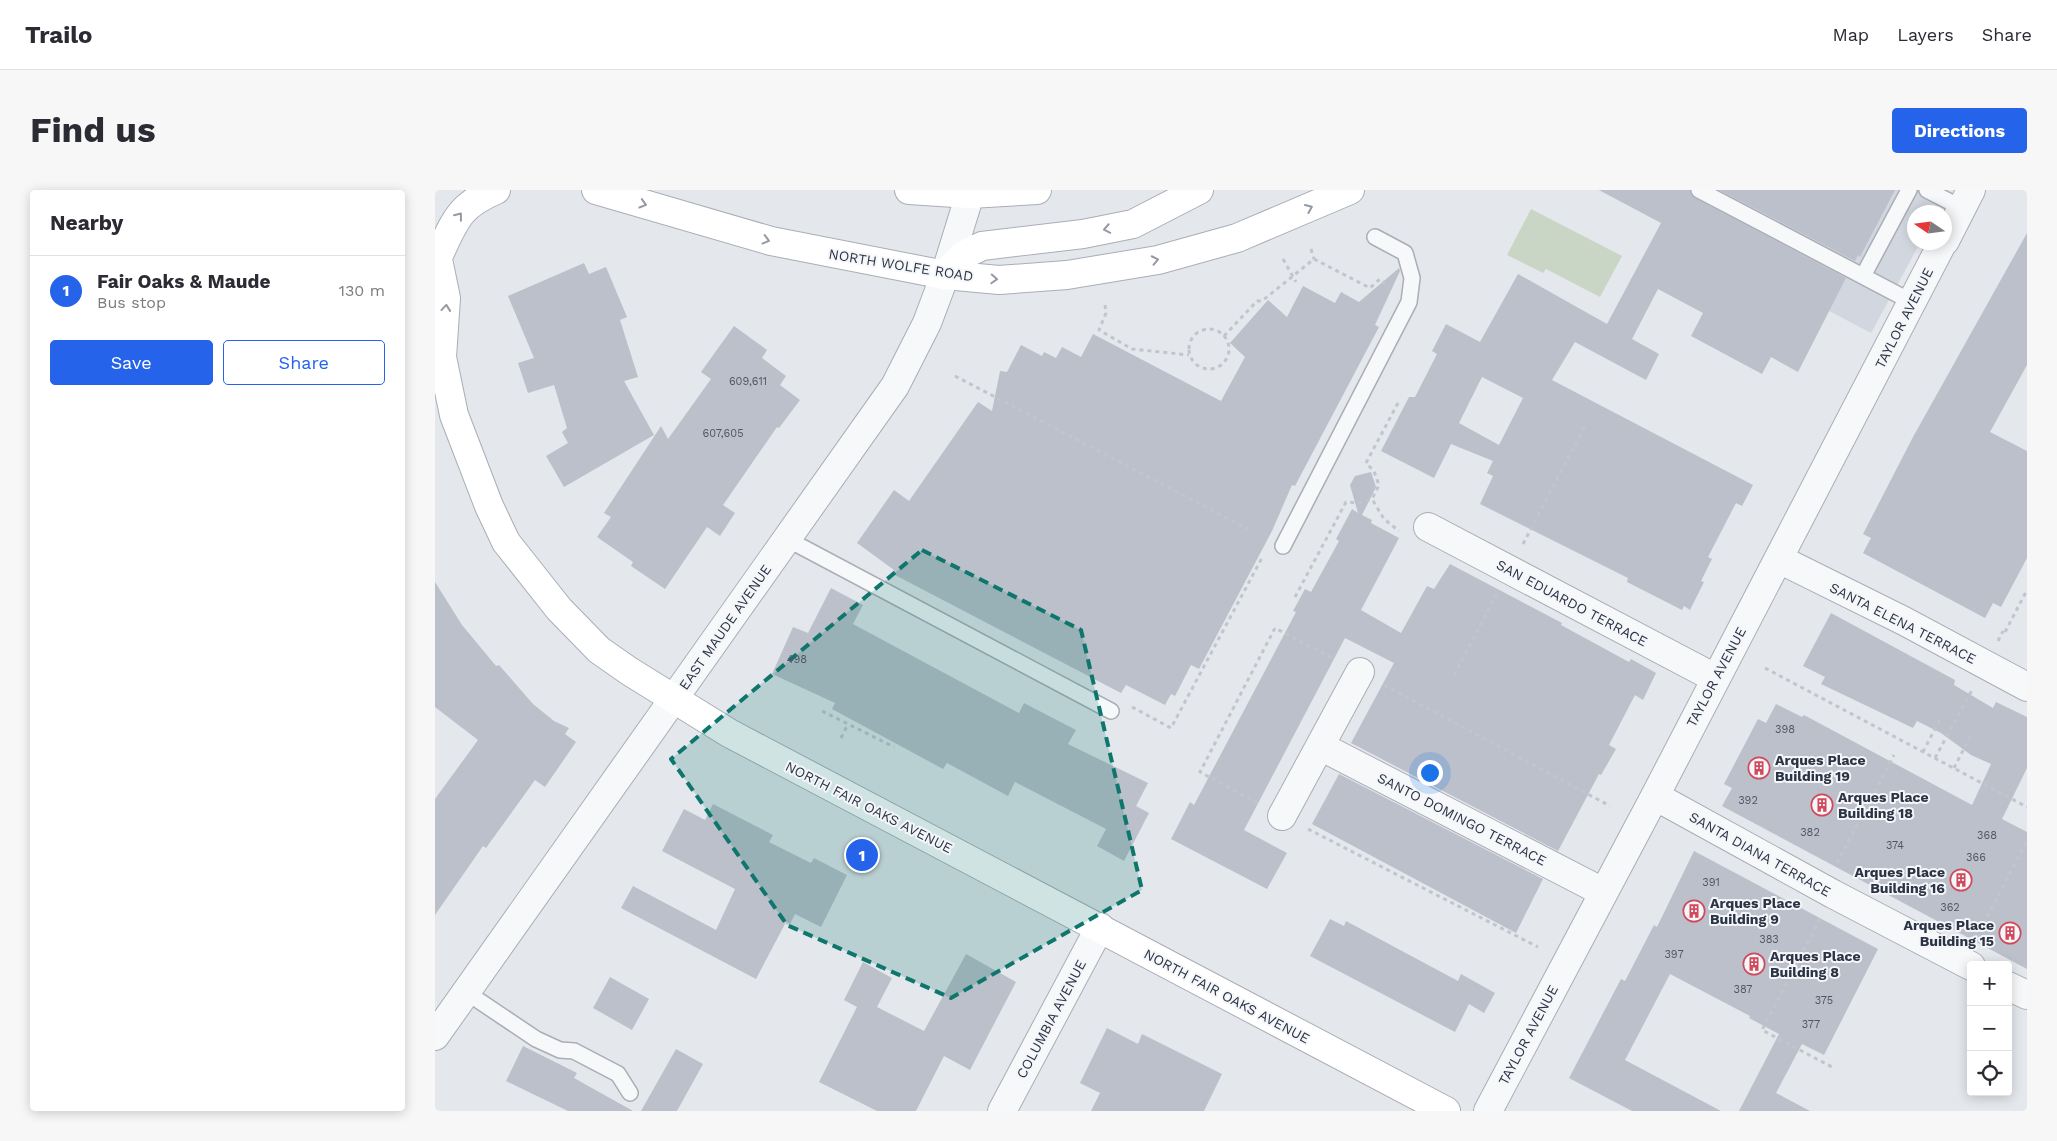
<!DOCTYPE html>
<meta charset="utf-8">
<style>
body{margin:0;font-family:"Work Sans",sans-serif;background:#f7f7f7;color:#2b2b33}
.controls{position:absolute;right:15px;bottom:15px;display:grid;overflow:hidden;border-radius:5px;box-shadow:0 2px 12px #0003}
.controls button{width:45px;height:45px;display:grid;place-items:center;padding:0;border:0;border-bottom:1px solid #e1e1e2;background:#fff;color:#2b2b33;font:25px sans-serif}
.compass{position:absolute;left:1472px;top:15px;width:45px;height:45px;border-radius:50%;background:#fff;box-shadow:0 2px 12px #0003;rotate:283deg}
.you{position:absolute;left:994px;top:582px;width:18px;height:18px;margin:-12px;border:4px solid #fff;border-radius:50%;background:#1a73e8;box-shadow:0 0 0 8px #1a73e833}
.badge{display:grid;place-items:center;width:32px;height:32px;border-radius:50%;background:#2563eb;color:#fff;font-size:16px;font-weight:700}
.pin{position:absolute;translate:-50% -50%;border:2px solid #fff;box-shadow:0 1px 5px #0006}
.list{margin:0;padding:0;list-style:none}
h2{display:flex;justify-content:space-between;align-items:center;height:65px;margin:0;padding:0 20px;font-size:21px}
h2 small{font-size:16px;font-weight:400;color:#7c7c81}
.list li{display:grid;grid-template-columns:32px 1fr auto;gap:15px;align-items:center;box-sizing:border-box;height:70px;padding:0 20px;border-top:1px solid #e1e1e2}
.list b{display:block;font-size:19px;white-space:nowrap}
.list p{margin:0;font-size:16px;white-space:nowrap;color:#7c7c81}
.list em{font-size:16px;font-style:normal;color:#7c7c81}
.actions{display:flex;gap:10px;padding:15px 20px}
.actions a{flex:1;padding:11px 0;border:1px solid #2563eb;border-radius:5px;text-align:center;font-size:18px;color:#2563eb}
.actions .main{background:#2563eb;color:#fff}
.icon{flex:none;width:28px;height:28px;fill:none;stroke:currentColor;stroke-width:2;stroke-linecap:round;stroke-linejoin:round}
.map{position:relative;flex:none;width:1592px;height:921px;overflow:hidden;border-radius:5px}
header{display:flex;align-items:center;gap:30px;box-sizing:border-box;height:70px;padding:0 25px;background:#fff;border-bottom:1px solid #e1e1e2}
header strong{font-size:24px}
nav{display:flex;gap:28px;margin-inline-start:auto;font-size:18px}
.intro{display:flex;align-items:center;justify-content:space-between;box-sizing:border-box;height:120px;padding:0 30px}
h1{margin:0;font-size:35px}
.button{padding:12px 22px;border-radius:5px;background:#2563eb;color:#fff;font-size:18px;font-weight:700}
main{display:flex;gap:30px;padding:0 30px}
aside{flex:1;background:#fff;border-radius:5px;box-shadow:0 2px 12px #0003}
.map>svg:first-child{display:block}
.built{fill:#d2d6de}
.green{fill:#c9d6c5}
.building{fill:#bbc0ca;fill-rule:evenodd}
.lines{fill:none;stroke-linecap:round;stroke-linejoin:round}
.service-casing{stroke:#a9aeb7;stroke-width:18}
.minor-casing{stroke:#a9aeb7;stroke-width:30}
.tertiary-casing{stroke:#a9aeb7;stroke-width:30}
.secondary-casing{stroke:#a9aeb7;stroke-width:30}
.path{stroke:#c2c5cb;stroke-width:3;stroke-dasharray:4 4;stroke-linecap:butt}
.service{stroke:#f7f8fa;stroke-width:15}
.minor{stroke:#f7f8fa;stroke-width:28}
.tertiary{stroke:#f7f8fa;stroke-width:28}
.secondary{stroke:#fff;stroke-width:28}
.oneway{stroke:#959aa2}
.marked{fill:#0f766e;fill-opacity:0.2;stroke:#0f766e;stroke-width:4;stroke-dasharray:10 6;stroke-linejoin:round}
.labels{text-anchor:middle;stroke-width:4;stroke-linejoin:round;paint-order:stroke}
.number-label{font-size:11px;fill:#4f5766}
.street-label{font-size:14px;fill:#2b3445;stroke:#f4f6f9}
.poi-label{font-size:14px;font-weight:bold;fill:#2b3445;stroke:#f4f6f9;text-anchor:start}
</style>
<header>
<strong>Trailo</strong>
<nav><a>Map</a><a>Layers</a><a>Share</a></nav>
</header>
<div class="intro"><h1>Find us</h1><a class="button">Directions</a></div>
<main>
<aside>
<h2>Nearby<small></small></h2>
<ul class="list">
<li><span class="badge">1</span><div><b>Fair Oaks &amp; Maude</b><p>Bus stop</p></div><em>130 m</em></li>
</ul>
<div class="actions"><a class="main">Save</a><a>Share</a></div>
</aside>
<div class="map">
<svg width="1592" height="921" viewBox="0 0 1592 921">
<rect width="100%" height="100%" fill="#e4e7ec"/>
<path class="built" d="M 1164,0 L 1512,0 L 1500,22 L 1480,22 L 1480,52 L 1485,53 L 1436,143 Z"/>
<path class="green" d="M 1096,19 L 1187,66 L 1165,107 L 1111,79 L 1108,83 L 1072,65 Z"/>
<path class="building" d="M 1164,0 L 1255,0 L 1260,8 L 1411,88 L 1363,182 L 1336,167 L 1327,184 L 1256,146 L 1268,123 L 1223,99 L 1197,149 L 1224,164 L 1211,190 L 1140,152 L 1117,190 L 1318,295 L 1307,316 L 1301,313 L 1273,367 L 1277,369 L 1266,391 L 1269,392 L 1255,420 L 1249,416 L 1247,420 L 1192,392 L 1193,388 L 1045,314 L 1058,286 L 1052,283 L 1058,271 L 1016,254 L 999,288 L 946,261 L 974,207 L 980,207 L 1002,164 L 997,161 L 1011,134 L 1045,152 L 1083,84 L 1172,134 L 1226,33 ZM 1047,187 L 1088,208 L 1064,255 L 1024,233 Z
M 1284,0 L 1460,0 L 1425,67 L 1423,65 L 1420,71 Z
M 1592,43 L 1592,175 L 1555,242 L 1592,261 L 1592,368 L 1566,417 L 1558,413 L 1550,428 L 1428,363 L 1436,348 L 1428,344 L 1478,247 Z
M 149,73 L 154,84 L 171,77 L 192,127 L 185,130 L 203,187 L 189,191 L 219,245 L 129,297 L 111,266 L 133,253 L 127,242 L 132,238 L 119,195 L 93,203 L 83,173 L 99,168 L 73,106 Z
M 964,78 L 965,81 L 940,135 L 944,137 L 860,296 L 857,295 L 837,341 L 764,479 L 756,475 L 740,506 L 736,504 L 730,515 L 691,495 L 686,503 L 481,396 L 456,383 L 459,380 L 422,353 L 459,300 L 474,311 L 543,212 L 557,221 L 565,181 L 572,182 L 586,155 L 607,166 L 609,162 L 621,168 L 627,157 L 646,167 L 658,144 L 786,211 L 810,167 L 795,153 L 833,110 L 852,127 L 868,96 L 900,113 L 906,102 L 924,112 Z
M 299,136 L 332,160 L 327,168 L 351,186 L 345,195 L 365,210 L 344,238 L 342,237 L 288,315 L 300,323 L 285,346 L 272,337 L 230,399 L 196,376 L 198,372 L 162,347 L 176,327 L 169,323 L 226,236 L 233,249 L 276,189 L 266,182 Z
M 936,282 L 941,297 L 927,325 L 937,330 L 936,333 L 964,348 L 926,420 L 966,443 L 992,396 L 999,399 L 1015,374 L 1127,433 L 1126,435 L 1194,472 L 1196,469 L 1221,483 L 1208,510 L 1200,505 L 1174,555 L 1181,559 L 1166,585 L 1164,584 L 1123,661 L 916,553 L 959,473 L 910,448 L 809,640 L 852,663 L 832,699 L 736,649 L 755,612 L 759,615 L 861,422 L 858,421 L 870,399 L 876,402 L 904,351 L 901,349 L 917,319 L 923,323 L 915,295 L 920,286 Z
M 0,392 L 27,435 L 61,476 L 64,475 L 98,514 L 119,531 L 134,538 L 130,544 L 141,552 L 110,597 L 100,590 L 51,658 L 48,656 L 0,725 L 0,609 L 43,550 L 0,517 Z
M 396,398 L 428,415 L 418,434 L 584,523 L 589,513 L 641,540 L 633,554 L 713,593 L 701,616 L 714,623 L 689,671 L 662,656 L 671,639 L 580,592 L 573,606 L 512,573 L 508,579 L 397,519 L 400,513 L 337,484 L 358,437 L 373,443 Z
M 1396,423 L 1520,490 L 1519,495 L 1558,518 L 1561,512 L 1592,527 L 1592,578 L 1567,629 L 1592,642 L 1592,779 L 1287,616 L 1297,598 L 1289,594 L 1323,529 L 1331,533 L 1341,514 L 1367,527 L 1369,525 L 1537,615 L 1556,574 L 1536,565 L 1506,543 L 1482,531 L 1478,538 L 1386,494 L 1390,487 L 1368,476 Z
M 904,584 L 1108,689 L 1081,743 L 877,634 Z
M 278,614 L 338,645 L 334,652 L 376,673 L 379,668 L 412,685 L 386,737 L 360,724 L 355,734 L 351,732 L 321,789 L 186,718 L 198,696 L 281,740 L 300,699 L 227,661 L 249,619 L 270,630 Z
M 1259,661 L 1443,759 L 1389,865 L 1367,854 L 1341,903 L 1375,921 L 1304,921 L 1344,844 L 1314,828 L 1315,826 L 1235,784 L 1190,870 L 1286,921 L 1197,921 L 1134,888 L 1186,789 L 1190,791 L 1219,735 L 1222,737 Z
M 895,729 L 909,736 L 911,731 L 1023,791 L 1026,784 L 1060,803 L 1049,823 L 1034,814 L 1020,842 L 875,766 Z
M 531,764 L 581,792 L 535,880 L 509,866 L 481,921 L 442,921 L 384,892 L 422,817 L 409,810 L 428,772 L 457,788 L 442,817 L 489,841 Z
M 175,787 L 214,809 L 197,840 L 158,818 Z
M 672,838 L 703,854 L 707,844 L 787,884 L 769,921 L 656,921 L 665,903 L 645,893 Z
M 88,856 L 142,883 L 139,888 L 198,921 L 133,921 L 71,891 Z
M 241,859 L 268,874 L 242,921 L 206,921 Z"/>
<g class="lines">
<g class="service-casing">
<path id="service" d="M 1264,0 L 1477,112
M 1492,0 L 1527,18
M 1428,86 L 1474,0
M 352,349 L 676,521
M 848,356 L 974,112 L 977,88 L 970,63 L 940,47
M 31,802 L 101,849 L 125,860 L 139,861 L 183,884 L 195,903"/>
</g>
<g class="minor-casing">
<path id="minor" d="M 1510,51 L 1536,0
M 993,337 L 1280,488
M 1344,369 L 1469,431 L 1592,497
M 885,556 L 1168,702
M 1220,606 L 1398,704 L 1536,776
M 847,626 L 925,482
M 1573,796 L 1592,805
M 567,921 L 665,737
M 1053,921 L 1220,606 L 1508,52"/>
</g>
<g class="tertiary-casing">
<path id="tertiary" d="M 0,846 L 460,196 L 492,133 L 510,85 L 535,4"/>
</g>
<g class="secondary-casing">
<path id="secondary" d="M 161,0 L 336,51 L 510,85 L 564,90 L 632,85 L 723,70 L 802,48 L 915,0
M 474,0 L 535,4 L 602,0
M 0,55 L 11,108 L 7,167 L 19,225 L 54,316 L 71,352 L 124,419 L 164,460 L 194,481 L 294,543 L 1011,921
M 3,67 C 20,31 23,16 61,0
M 510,85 L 527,66 L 547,56 L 648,44 L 698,34 L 764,0"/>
</g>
<path class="path" d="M 876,59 L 879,69
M 848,69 L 861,92
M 670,115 L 671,123 L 664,140 L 697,159 L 754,165
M754 159a20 20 0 1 1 40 0a20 20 0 1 1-40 0Z
M 789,146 L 822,111 L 827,111 L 879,69 L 935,98 L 945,89 L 954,98
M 520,186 L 813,339
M 963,213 L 931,273 L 939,281 L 944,295 L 937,309 L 949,329 L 964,341
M 1088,354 L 1151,234
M 860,407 L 911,312 L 924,313 L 937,309
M 1570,442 L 1592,400
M 1563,451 L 1568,441
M 1330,478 L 1592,617
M 1019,485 L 1062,404
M 949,495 L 1175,616
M 697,517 L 736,538 L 828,366
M 387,521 L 459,557
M 406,548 L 413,534
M 1488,562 L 1506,527
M 1500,568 L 1537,500
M 1519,578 L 1537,543
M 823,613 L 765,582 L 840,438 L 899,469
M 873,639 L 1103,757
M 1402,673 L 1459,565
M 1385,729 L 1327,840 L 1397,877
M 1541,748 L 1592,651"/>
<use href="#service" class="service"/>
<use href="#minor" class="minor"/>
<use href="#tertiary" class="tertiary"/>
<use href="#secondary" class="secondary"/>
</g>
<defs><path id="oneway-chevron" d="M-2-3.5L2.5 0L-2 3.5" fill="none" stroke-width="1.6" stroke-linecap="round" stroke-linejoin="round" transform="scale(1.25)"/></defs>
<g class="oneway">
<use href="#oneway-chevron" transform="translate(208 14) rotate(16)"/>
<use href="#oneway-chevron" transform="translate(874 18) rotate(-23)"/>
<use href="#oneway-chevron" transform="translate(24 26) rotate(-52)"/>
<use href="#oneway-chevron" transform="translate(672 39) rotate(169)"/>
<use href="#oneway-chevron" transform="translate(331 50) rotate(15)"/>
<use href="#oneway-chevron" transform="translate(720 70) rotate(-12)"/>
<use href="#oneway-chevron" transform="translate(559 89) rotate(3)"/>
<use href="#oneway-chevron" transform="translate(11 118) rotate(-85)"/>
</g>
<path class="marked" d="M 487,360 L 646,440 L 707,700 L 516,808 L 352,735 L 236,569 Z"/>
<defs>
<g id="building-ring" transform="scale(1.125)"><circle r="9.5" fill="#f4f6f9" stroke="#d1495b" stroke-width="1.5"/><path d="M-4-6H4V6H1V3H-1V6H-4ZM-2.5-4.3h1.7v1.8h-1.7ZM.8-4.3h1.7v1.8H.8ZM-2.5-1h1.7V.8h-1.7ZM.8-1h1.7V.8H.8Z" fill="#d1495b"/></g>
</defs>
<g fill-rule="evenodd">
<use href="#building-ring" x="1324" y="578"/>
<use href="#building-ring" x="1387" y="615"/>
<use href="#building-ring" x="1526" y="690"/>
<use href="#building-ring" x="1259" y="721"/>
<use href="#building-ring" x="1575" y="743"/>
<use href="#building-ring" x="1319" y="774"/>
</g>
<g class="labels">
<g class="number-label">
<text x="313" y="195">609,611</text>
<text x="288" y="247">607,605</text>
<text x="362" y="473">498</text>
<text x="1350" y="543">398</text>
<text x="1313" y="614">392</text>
<text x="1375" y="646">382</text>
<text x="1552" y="649">368</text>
<text x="1460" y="659">374</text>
<text x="1541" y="671">366</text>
<text x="1276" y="696">391</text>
<text x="1515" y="721">362</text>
<text x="1334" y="753">383</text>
<text x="1239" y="768">397</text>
<text x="1308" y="803">387</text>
<text x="1389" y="814">375</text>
<text x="1376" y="838">377</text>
</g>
<g class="street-label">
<text transform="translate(466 75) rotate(9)" y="5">NORTH WOLFE ROAD</text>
<text transform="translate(1469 128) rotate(-63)" y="5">TAYLOR AVENUE</text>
<text transform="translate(1137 413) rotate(28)" y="5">SAN EDUARDO TERRACE</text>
<text transform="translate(1468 433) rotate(27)" y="5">SANTA ELENA TERRACE</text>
<text transform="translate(290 437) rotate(-55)" y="5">EAST MAUDE AVENUE</text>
<text transform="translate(1281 487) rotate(-62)" y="5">TAYLOR AVENUE</text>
<text transform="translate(434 617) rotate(27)" y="5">NORTH FAIR OAKS AVENUE</text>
<text transform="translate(1027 629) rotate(27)" y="5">SANTO DOMINGO TERRACE</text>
<text transform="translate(1325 664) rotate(29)" y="5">SANTA DIANA TERRACE</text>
<text transform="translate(792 806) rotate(28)" y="5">NORTH FAIR OAKS AVENUE</text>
<text transform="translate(616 829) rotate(-62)" y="5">COLUMBIA AVENUE</text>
<text transform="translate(1093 845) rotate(-62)" y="5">TAYLOR AVENUE</text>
</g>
<g class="poi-label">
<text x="1340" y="575">Arques Place<tspan x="1340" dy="16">Building 19</tspan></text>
<text x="1403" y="612">Arques Place<tspan x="1403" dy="16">Building 18</tspan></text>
<text x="1510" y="687" text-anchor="end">Arques Place<tspan x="1510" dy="16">Building 16</tspan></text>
<text x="1275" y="718">Arques Place<tspan x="1275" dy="16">Building 9</tspan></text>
<text x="1559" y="740" text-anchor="end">Arques Place<tspan x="1559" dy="16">Building 15</tspan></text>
<text x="1335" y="771">Arques Place<tspan x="1335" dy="16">Building 8</tspan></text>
</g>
</g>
</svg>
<div class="controls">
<button>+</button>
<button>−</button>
<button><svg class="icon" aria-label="locate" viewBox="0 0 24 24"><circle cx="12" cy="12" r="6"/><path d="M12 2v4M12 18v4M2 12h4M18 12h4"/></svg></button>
</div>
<svg class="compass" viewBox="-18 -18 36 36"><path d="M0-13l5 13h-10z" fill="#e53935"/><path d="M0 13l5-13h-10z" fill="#7c7c81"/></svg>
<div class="you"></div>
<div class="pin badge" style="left:427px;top:665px">1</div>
</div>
</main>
